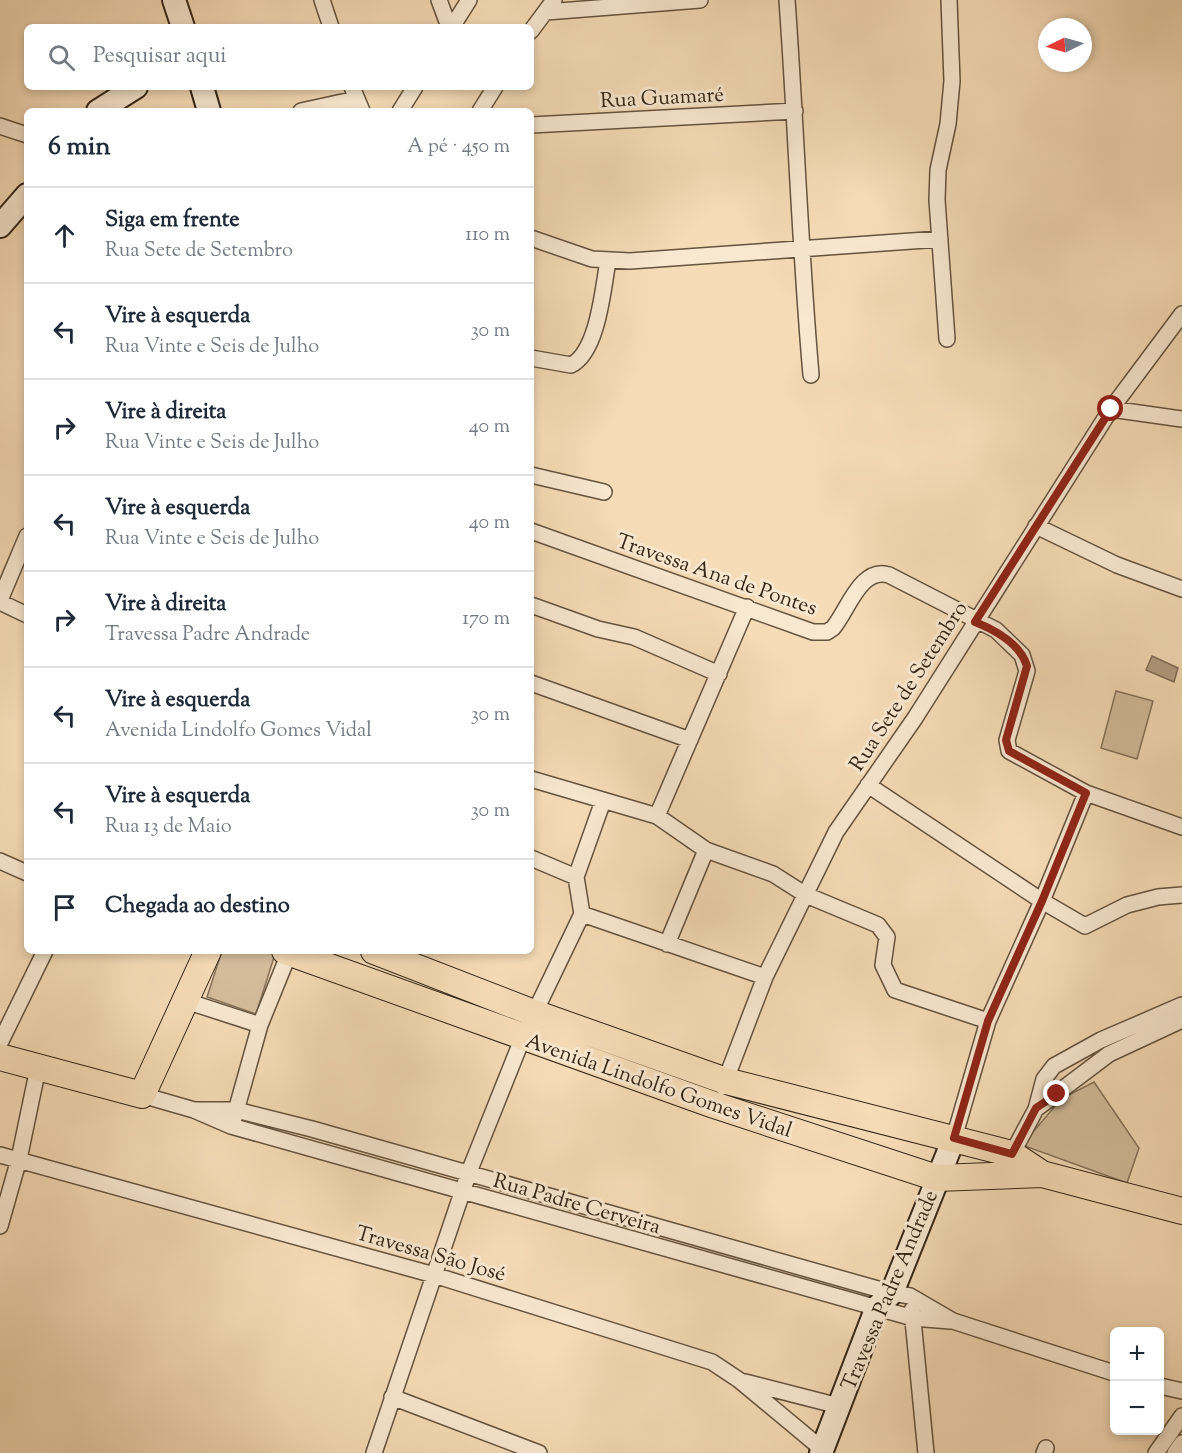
<!DOCTYPE html>
<html lang="pt">
<meta charset="utf-8">
<style>
body{margin:0;font-family:"Sorts Mill Goudy",serif;background:#f2f2f3;color:#1f2937}
.controls{position:absolute;right:18px;bottom:18px;display:grid;overflow:hidden;border-radius:9px;box-shadow:0 3px 9px #0003}
.controls button{width:54px;height:54px;display:grid;place-items:center;padding:0;border:0;border-bottom:2px solid #e0e1e3;background:#fff;color:#1f2937;font:30px sans-serif}
.compass{position:absolute;left:1038px;top:18px;width:54px;height:54px;border-radius:50%;background:#fff;box-shadow:0 3px 9px #0003;rotate:265deg}
.stop{position:absolute;width:18px;height:18px;margin:-14px;border:4px solid #8f2418;border-radius:50%;background:#fff}
.stop.end{background:#8f2418;border-color:#fff;box-shadow:0 2px 6px #0008}
.list{margin:0;padding:0;list-style:none}
h2{display:flex;justify-content:space-between;align-items:center;height:78px;margin:0;padding:0 24px;font-size:26px}
h2 small{font-size:20px;font-weight:400;color:#747a83}
.list li{display:grid;grid-template-columns:39px 1fr auto;gap:18px;align-items:center;box-sizing:border-box;height:96px;padding:0 24px;border-top:2px solid #e0e1e3}
.list b{display:block;font-size:22px;white-space:nowrap}
.list p{margin:0;font-size:20px;white-space:nowrap;color:#747a83}
.list em{font-size:20px;font-style:normal;color:#747a83}
.icon{flex:none;width:33px;height:33px;fill:none;stroke:currentColor;stroke-width:2;stroke-linecap:round;stroke-linejoin:round}
.map{position:relative;flex:none;width:1182px;height:1453px;overflow:hidden}
.search{position:absolute;background:#fff;box-shadow:0 3px 9px #0003;left:24px;top:24px;width:510px;height:66px;display:flex;align-items:center;gap:15px;box-sizing:border-box;padding:0 21px;border-radius:9px;color:#747a83;font-size:22px}
.panel{position:absolute;background:#fff;box-shadow:0 3px 9px #0003;left:24px;top:108px;width:510px;height:846px;border-radius:9px}
.map>svg:first-child{display:block}
.green{fill:#d4bc9b;stroke:#847158;stroke-width:1.5}
.water{fill:#b39d80;stroke:#806d56;stroke-width:1.5}
.lines{fill:none;stroke-linecap:round;stroke-linejoin:round}
.street-casing{stroke:#64533e;stroke-width:18}
.secondary-casing{stroke:#342616;stroke-width:26}
.primary-casing{stroke:#342616;stroke-width:28}
.street{stroke:#f8e8d0;stroke-width:15}
.secondary{stroke:#f8e8d0;stroke-width:22}
.primary{stroke:#f5dbb6;stroke-width:26}
.route{stroke:#8f2418;stroke-width:8}
.labels{text-anchor:middle;stroke-width:6;stroke-linejoin:round;paint-order:stroke}
.street-label{font-size:21px;fill:#342616;stroke:#f8e8d0}
</style>
<div class="map">
<svg width="1182" height="1453" viewBox="0 0 1182 1453">
<rect width="100%" height="100%" fill="#f5dbb6"/>
<filter id="stains"><feTurbulence type="fractalNoise" baseFrequency=".00333" numOctaves="4"/><feColorMatrix values="0 0 0 0 .2 0 0 0 0 .09 0 0 0 0 .02 0 0 0 .5 -.17"/></filter>
<radialGradient id="worn" r=".72"><stop offset=".6" stop-color="#630" stop-opacity="0"/><stop offset="1" stop-color="#630" stop-opacity=".3"/></radialGradient>
<path class="green" d="M 1116,691 L 1153,701 L 1137,759 L 1101,748 Z
M 222,951 L 276,951 L 256,1014 L 207,997 Z
M 1094,1082 L 1139,1148 L 1127,1183 L 1022,1145 L 1061,1099 Z"/>
<path class="water" d="M 1152,656 L 1178,668 L 1174,682 L 1146,670 Z"/>
<g class="lines">
<g class="street-casing">
<path id="street" d="M 322,0 L 331,27
M 439,0 L 449,27
M 787,0 C 796,125 800,250 811,375
M 546,12 L 700,0
M 452,27 L 469,0
M 531,31 L 554,0
M 352,87 L 362,111
M 301,111 L 356,99
M 400,111 L 415,87
M 480,111 L 495,87
M 531,125 L 795,111
M 0,126 L 27,135
M 531,238 L 592,259 L 630,261 L 940,239
M 947,339 L 937,200 L 938,170 L 948,124 L 952,81 L 949,0
M 531,358 L 571,365 C 598,352 603,288 608,261
M 1111,409 L 1182,419
M 531,475 L 604,492
M 1036,526 L 1117,565 L 1182,589
M 531,531 L 813,632 L 827,632 L 833,628 C 848,610 861,566 889,575 L 996,630 L 1022,655 L 1027,671 L 1007,740 L 1009,751 L 1086,793 L 1182,827
M 0,600 L 27,536
M 0,602 L 27,615
M 531,605 L 598,629 L 634,637 L 719,674
M 531,683 L 690,740
M 531,779 L 657,816 L 706,850 L 773,874 L 806,895 L 878,925 L 887,937 L 883,965 L 895,990 L 988,1021
M 868,785 L 1042,901 L 1085,926 L 1127,905 L 1158,897 L 1182,895
M 657,816 L 747,607
M 531,858 L 576,877
M 0,861 L 27,873
M 582,914 L 765,977
M 667,944 L 706,850
M 186,1001 L 260,1025
M 0,1043 L 45,951
M 723,1087 L 765,977 L 836,832 L 915,718 L 1111,409 L 1182,314
M 142,1095 L 194,1110 L 231,1126 L 913,1318 L 950,1321
M 1036,1109 L 1109,1054 L 1182,1020
M 194,1110 L 236,1110 L 312,1129 L 892,1293 L 910,1296 L 953,1321 L 1114,1373
M 234,1118 L 260,1025 L 290,951
M 954,1138 L 988,1021 L 1042,901 L 1086,793
M 1012,1154 L 1036,1109 L 1044,1079 L 1054,1066 L 1101,1040 L 1182,1005
M 0,1155 L 434,1275 L 712,1362 L 739,1380 L 822,1449
M 0,1226 L 19,1159 L 38,1068
M 912,1310 L 926,1453
M 745,1382 L 839,1406
M 1160,1386 L 1182,1391
M 392,1397 L 539,1453
M 374,1453 L 469,1172 L 523,1037 L 582,914 L 576,877 L 603,801
M 1044,1453 L 1046,1448
M 1156,1453 L 1182,1416
M 1175,1453 L 1182,1443"/>
</g>
<g class="secondary-casing">
<path id="secondary" d="M 174,0 L 183,27
M 202,87 L 209,111
M 98,111 L 136,87
M 0,226 L 27,195
M 821,1453 L 877,1307 L 892,1293 L 954,1138"/>
</g>
<g class="primary-casing">
<path id="primary" d="M 285,951 L 714,1105 L 937,1178 L 1042,1174 L 1182,1211
M 374,951 L 534,1013 L 726,1081 L 1012,1154 L 1042,1174
M 0,1057 L 142,1095 L 208,951"/>
</g>
<use href="#street" class="street"/>
<use href="#secondary" class="secondary"/>
<use href="#primary" class="primary"/>
</g>
<g class="lines">
<path class="route" d="M 1057,1094 L 1036,1108 L 1012,1154 L 954,1138 L 988,1021 L 1042,901 L 1086,793 L 1009,751 L 1006,740 L 1027,666 C 1020,643 995,630 975,622 L 1111,409"/>
</g>
<g class="labels">
<g class="street-label">
<text transform="translate(662 97) rotate(-3)" y="7">Rua Guamaré</text>
<text transform="translate(717 574) rotate(19)" y="7">Travessa Ana de Pontes</text>
<text transform="translate(908 686) rotate(-57)" y="7">Rua Sete de Setembro</text>
<text transform="translate(659 1085) rotate(19)" y="7">Avenida Lindolfo Gomes Vidal</text>
<text transform="translate(577 1203) rotate(16)" y="7">Rua Padre Cerveira</text>
<text transform="translate(431 1253) rotate(16)" y="7">Travessa São José</text>
<text transform="translate(889 1290) rotate(-67)" y="7">Travessa Padre Andrade</text>
</g>
</g>
<rect width="100%" height="100%" filter="url(#stains)"/>
<rect width="100%" height="100%" fill="url(#worn)"/>
</svg>
<div class="controls">
<button>+</button>
<button>−</button>
</div>
<svg class="compass" viewBox="-18 -18 36 36"><path d="M0-13l5 13h-10z" fill="#e53935"/><path d="M0 13l5-13h-10z" fill="#747a83"/></svg>
<div class="stop" style="left:1111px;top:409px"></div>
<div class="stop end" style="left:1057px;top:1094px"></div>
<div class="search"><svg class="icon" aria-label="search" viewBox="0 0 24 24"><circle cx="10" cy="10" r="6"/><path d="M15 15l6 6"/></svg>Pesquisar aqui</div>
<section class="panel">
<h2>6 min<small>A pé · 450 m</small></h2>
<ul class="list">
<li><svg class="icon" aria-label="ahead" viewBox="0 0 24 24"><path d="M12 20V5M6 11l6-6 6 6"/></svg><div><b>Siga em frente</b><p>Rua Sete de Setembro</p></div><em>110 m</em></li>
<li><svg class="icon" aria-label="left" viewBox="0 0 24 24"><path d="M17 20v-9H6M10 6l-5 5 5 5"/></svg><div><b>Vire à esquerda</b><p>Rua Vinte e Seis de Julho</p></div><em>30 m</em></li>
<li><svg class="icon" aria-label="right" viewBox="0 0 24 24"><path d="M7 20v-9h11M14 6l5 5-5 5"/></svg><div><b>Vire à direita</b><p>Rua Vinte e Seis de Julho</p></div><em>40 m</em></li>
<li><svg class="icon" aria-label="left" viewBox="0 0 24 24"><path d="M17 20v-9H6M10 6l-5 5 5 5"/></svg><div><b>Vire à esquerda</b><p>Rua Vinte e Seis de Julho</p></div><em>40 m</em></li>
<li><svg class="icon" aria-label="right" viewBox="0 0 24 24"><path d="M7 20v-9h11M14 6l5 5-5 5"/></svg><div><b>Vire à direita</b><p>Travessa Padre Andrade</p></div><em>170 m</em></li>
<li><svg class="icon" aria-label="left" viewBox="0 0 24 24"><path d="M17 20v-9H6M10 6l-5 5 5 5"/></svg><div><b>Vire à esquerda</b><p>Avenida Lindolfo Gomes Vidal</p></div><em>30 m</em></li>
<li><svg class="icon" aria-label="left" viewBox="0 0 24 24"><path d="M17 20v-9H6M10 6l-5 5 5 5"/></svg><div><b>Vire à esquerda</b><p>Rua 13 de Maio</p></div><em>30 m</em></li>
<li><svg class="icon" aria-label="arrive" viewBox="0 0 24 24"><path d="M6 21V4h12l-3 4 3 4H6"/></svg><div><b>Chegada ao destino</b></div></li>
</ul>
</section>
</div>
